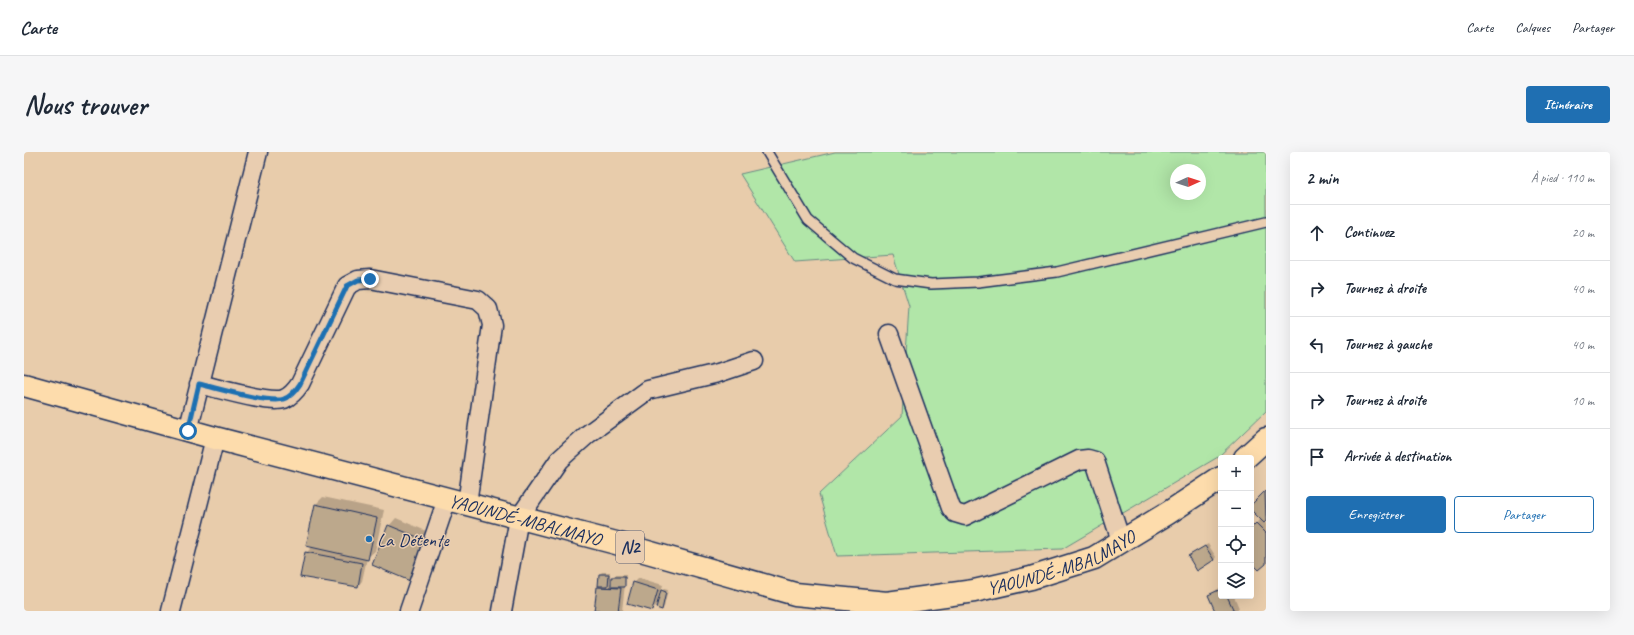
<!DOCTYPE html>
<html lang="fr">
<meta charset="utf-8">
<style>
body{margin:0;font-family:Caveat,sans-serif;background:#f6f6f7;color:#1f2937}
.controls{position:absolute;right:12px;bottom:12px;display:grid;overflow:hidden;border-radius:4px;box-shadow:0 4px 16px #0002}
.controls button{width:36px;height:36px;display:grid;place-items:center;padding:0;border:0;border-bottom:1px solid #e0e1e3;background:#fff;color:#1f2937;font:20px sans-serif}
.compass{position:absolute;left:1146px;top:12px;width:36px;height:36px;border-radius:50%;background:#fff;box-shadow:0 4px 16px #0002;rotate:87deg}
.stop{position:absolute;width:12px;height:12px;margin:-9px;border:3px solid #1f6fb2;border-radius:50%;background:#fff}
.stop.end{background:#1f6fb2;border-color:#fff;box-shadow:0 1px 4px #0008}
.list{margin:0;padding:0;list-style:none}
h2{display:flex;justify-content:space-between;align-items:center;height:52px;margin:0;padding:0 16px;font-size:17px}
h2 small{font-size:13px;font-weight:400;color:#747a83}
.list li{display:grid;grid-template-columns:26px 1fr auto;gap:12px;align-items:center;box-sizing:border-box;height:56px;padding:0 16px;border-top:1px solid #e0e1e3}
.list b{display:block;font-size:15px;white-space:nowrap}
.list em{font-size:13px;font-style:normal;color:#747a83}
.actions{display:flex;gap:8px;padding:12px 16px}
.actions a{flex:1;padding:9px 0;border:1px solid #1f6fb2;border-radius:4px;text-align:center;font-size:14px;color:#1f6fb2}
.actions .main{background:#1f6fb2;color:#fff}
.icon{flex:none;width:22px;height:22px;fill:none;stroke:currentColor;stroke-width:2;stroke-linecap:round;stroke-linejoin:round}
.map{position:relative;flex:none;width:1242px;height:459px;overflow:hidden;border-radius:4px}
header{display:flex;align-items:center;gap:24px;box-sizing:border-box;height:56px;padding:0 20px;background:#fff;border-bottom:1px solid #e0e1e3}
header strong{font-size:19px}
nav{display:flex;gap:22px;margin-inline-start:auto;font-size:14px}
.intro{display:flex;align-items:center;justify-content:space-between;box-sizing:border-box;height:96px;padding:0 24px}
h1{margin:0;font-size:28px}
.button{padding:10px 18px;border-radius:4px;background:#1f6fb2;color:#fff;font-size:14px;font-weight:700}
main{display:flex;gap:24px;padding:0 24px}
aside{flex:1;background:#fff;border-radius:4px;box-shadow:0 4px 16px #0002}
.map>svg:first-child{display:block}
.green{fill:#b1e6a8;stroke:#668a83;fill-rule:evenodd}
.shadow{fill:#0003}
.building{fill:#bca88c;stroke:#1b2f5e}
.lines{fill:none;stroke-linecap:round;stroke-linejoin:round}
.lane-casing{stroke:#1b2f5e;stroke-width:12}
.street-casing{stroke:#1b2f5e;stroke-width:21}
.highway-casing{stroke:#1b2f5e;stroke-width:25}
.lane{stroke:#e9cdb0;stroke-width:9}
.street{stroke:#e9cdb0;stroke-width:18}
.highway{stroke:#fddcac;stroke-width:22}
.route{stroke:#1f6fb2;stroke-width:5}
.poi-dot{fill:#1f6fb2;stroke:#e9cdb0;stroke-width:1.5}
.labels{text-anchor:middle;stroke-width:3;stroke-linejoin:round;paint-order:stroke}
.shield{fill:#e9cdb0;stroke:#595e77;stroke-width:1}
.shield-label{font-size:18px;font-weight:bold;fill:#1b2f5e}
.street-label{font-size:19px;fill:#1b2f5e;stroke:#e9cdb0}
.poi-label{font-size:19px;fill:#1b2f5e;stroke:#e9cdb0;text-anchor:start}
</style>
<header>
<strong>Carte</strong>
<nav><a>Carte</a><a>Calques</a><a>Partager</a></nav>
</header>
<div class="intro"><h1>Nous trouver</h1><a class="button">Itinéraire</a></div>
<main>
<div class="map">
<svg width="1242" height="459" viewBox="0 0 1242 459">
<rect width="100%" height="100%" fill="#e8ccab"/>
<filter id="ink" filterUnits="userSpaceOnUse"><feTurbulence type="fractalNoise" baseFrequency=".025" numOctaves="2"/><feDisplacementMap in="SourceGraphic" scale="8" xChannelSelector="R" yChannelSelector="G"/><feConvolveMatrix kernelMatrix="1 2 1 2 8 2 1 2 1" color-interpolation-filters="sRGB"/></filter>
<g filter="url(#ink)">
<path class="green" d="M 811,0 L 1242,0 L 1242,259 L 1194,305 L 1038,397 L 813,404 L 795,342 L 878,264 L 885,154 L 869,103 L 771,110 L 716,22 ZM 1152,18 L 1176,18 L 1176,42 L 1152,42 Z"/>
<path class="shadow" d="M 1242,340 L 1242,367 L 1240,369 L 1242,372 L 1242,410 L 1227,409 L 1227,377 L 1237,367 L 1227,354 Z
M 299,345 L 360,358 L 351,399 L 343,406 L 338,429 L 334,434 L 282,401 L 288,395 L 283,393 L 292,352 Z
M 372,366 L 409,382 L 393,421 L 365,374 Z
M 1184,392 L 1192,405 L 1190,408 L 1165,404 Z
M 578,420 L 586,420 L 586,431 L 588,431 L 588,425 L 591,423 L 602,423 L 598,459 L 571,459 L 576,422 Z
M 615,426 L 639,433 L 637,440 L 640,437 L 644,438 L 640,455 L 638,457 L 634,452 L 628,458 L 610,431 Z
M 1197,435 L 1197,444 L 1210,444 L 1215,456 L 1213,459 L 1192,459 L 1185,443 Z"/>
<path class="building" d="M 1241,339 L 1242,369 L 1240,371 L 1227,358 L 1227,353 Z
M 291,352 L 353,366 L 344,408 L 282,394 Z
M 1232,371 L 1242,381 L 1242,412 L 1235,418 L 1227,410 L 1227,376 Z
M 364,373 L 403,389 L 386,429 L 348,413 Z
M 1181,394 L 1190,408 L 1173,419 L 1164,404 Z
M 281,400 L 338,411 L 334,435 L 276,425 Z
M 575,422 L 585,422 L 584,434 L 574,434 Z
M 587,425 L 601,425 L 601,435 L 587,435 Z
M 609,430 L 634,438 L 628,459 L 603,452 Z
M 573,435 L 597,436 L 594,459 L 570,459 Z
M 1197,437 L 1197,444 L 1203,444 L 1210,459 L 1191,459 L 1184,443 Z
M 637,438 L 642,440 L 638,458 L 632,456 Z"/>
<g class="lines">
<g class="lane-casing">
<path id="lane" d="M 743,0 L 784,68 L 829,106 L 871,127 L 907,132 L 954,130 L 1033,120 L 1242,70"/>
</g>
<g class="street-casing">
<path id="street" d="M 865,182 L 927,356 L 931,361 L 941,364 L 1055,308 L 1064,307 L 1071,309 L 1097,389
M 175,232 C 193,236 245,252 260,247 C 267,244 272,238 276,232 L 323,134 L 334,128 L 346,127 L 454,148 L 464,157 L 468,173 L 443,352
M 164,279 L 234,0
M 147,459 L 191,286
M 385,459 L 423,347
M 478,459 L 495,366 L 535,308 L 564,282 L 624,238 L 694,221 L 730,209"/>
</g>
<g class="highway-casing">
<g id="highway">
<path id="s1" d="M 0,233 L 191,286 L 592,391 L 771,442 L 863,451 L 950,439 L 1007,426 L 1070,406 L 1144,361 L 1197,326"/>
<path d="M 1221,306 L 1242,287"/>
</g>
</g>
<use href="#lane" class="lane"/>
<use href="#street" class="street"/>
<use href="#highway" class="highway"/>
</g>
</g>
<g class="lines" filter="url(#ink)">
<path class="route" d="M 164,279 L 175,232 C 193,236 245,252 260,247 C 267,245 272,238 276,232 L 323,134 L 334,128 L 346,127"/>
</g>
<circle class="poi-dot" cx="345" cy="387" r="4"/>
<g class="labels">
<rect class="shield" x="592" y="379" width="28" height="32" rx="3"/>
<g class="shield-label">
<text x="606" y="401">N2</text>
</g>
<g class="street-label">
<text dy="7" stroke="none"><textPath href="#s1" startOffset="519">YAOUNDÉ-MBALMAYO</textPath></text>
<text dy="7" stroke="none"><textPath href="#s1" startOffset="1071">YAOUNDÉ-MBALMAYO</textPath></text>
</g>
<g class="poi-label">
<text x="353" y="394">La Détente</text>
</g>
</g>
</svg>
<div class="controls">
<button>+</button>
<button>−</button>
<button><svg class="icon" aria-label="locate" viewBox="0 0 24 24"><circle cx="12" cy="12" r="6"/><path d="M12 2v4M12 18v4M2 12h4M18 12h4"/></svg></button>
<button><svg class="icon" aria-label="layers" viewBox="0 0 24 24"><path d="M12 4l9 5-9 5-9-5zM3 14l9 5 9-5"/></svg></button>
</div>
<svg class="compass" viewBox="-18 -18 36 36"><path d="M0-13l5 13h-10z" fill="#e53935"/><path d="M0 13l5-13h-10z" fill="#747a83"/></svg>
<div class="stop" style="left:164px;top:279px"></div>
<div class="stop end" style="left:346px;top:127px"></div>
</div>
<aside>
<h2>2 min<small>À pied · 110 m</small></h2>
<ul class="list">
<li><svg class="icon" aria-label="ahead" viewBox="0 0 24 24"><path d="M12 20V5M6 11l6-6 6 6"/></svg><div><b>Continuez</b></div><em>20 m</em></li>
<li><svg class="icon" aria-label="right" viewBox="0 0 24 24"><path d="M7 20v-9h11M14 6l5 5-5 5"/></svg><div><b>Tournez à droite</b></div><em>40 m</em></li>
<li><svg class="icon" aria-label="left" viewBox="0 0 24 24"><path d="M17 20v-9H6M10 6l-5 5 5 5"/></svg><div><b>Tournez à gauche</b></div><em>40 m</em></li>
<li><svg class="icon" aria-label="right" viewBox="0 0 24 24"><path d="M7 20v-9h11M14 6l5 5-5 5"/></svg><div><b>Tournez à droite</b></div><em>10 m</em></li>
<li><svg class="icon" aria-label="arrive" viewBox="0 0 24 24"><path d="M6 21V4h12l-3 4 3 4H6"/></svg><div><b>Arrivée à destination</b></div></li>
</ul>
<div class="actions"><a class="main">Enregistrer</a><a>Partager</a></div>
</aside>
</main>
